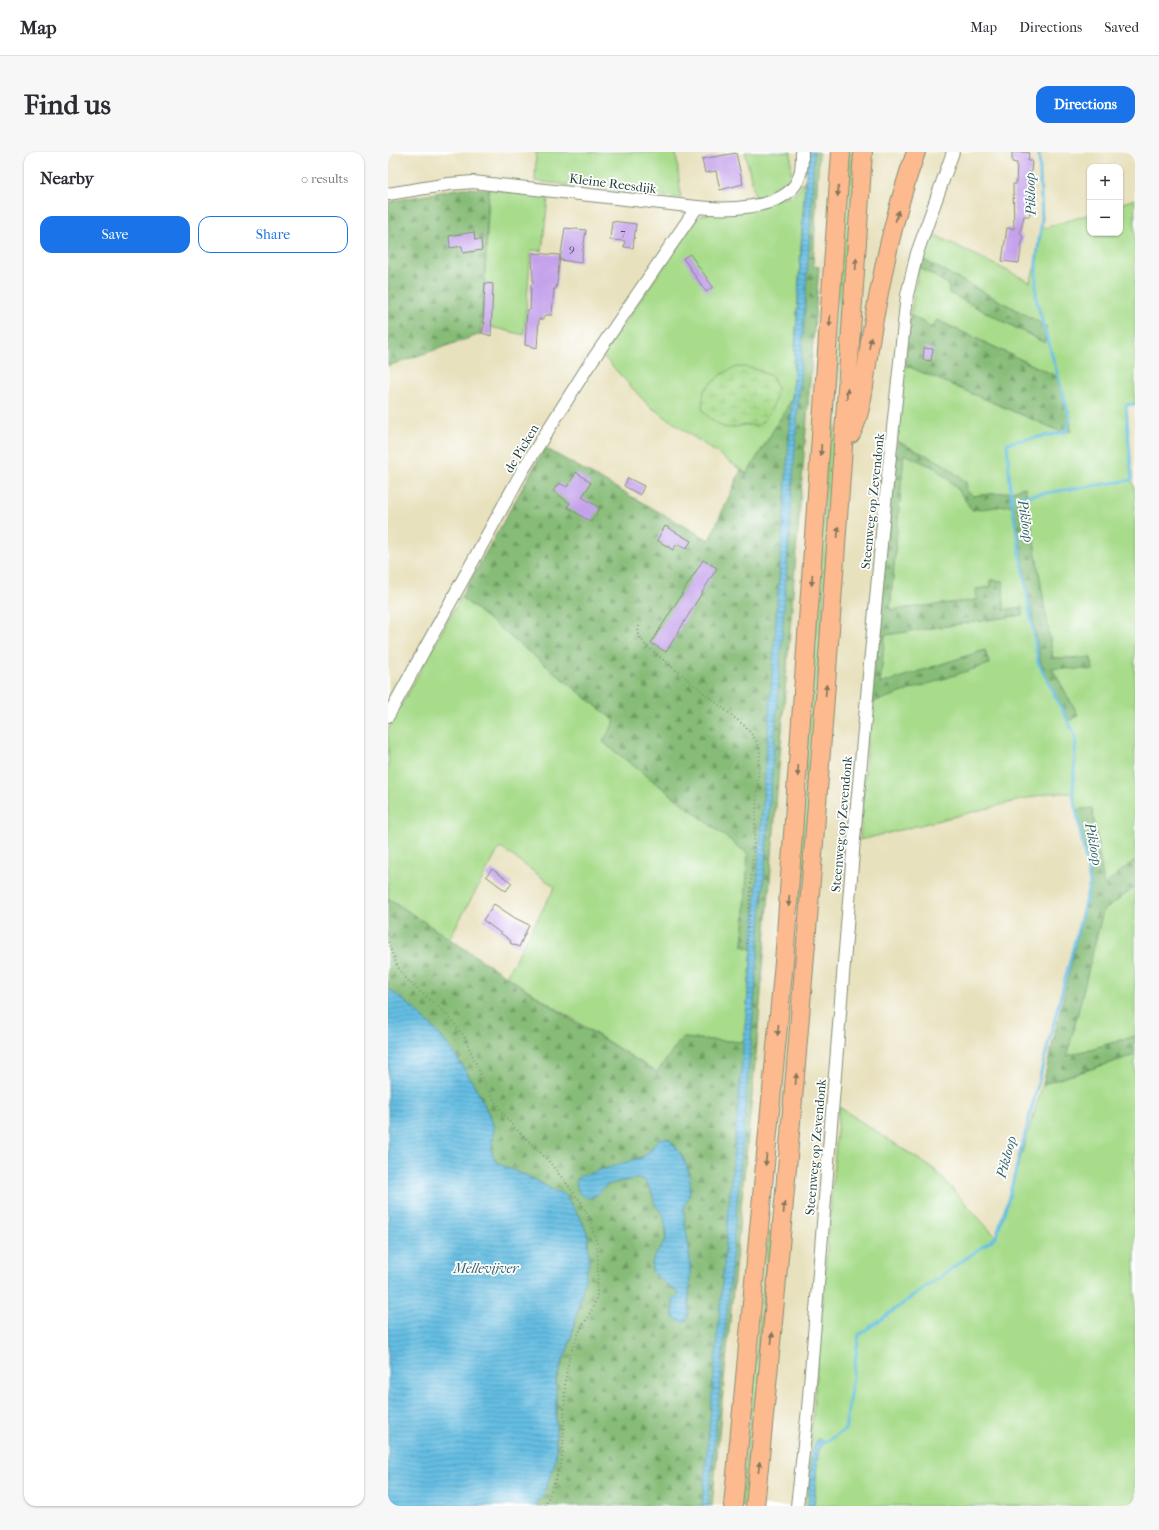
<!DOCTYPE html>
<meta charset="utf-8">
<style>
body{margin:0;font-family:"IM FELL French Canon",serif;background:#f7f7f7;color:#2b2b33}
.controls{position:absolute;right:12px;top:12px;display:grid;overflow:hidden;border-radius:8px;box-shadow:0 1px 3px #0004}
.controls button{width:36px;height:36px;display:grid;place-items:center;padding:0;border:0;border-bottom:1px solid #e1e1e2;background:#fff;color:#2b2b33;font:20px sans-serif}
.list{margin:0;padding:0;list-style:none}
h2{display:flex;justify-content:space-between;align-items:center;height:52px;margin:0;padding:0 16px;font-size:17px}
h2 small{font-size:13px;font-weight:400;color:#7c7c81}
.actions{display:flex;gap:8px;padding:12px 16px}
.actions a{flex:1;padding:9px 0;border:1px solid #1a73e8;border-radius:12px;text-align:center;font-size:14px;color:#1a73e8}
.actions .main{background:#1a73e8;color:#fff}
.map{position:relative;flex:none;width:747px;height:1354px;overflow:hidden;border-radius:12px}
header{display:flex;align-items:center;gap:24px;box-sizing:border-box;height:56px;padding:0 20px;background:#fff;border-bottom:1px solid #e1e1e2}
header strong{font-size:19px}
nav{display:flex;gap:22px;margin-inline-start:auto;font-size:14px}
.intro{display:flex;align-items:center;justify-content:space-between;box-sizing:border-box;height:96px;padding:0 24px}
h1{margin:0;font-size:28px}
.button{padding:10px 18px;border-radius:12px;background:#1a73e8;color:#fff;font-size:14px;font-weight:700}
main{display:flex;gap:24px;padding:0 24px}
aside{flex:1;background:#fff;border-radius:12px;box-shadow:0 1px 3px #0004}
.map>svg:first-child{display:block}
.green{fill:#a8dc8b;stroke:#648c60}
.forest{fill:url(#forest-firs);stroke:#527c56;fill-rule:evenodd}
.wetland{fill:url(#wetland-marsh);stroke:#648c60}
.water{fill:url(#water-rules);stroke:#427e8c}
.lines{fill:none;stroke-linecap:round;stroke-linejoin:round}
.stream{stroke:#65bee3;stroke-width:3}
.building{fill:#c4a2eb}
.minor-casing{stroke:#848f78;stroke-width:14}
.highway-casing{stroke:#848f78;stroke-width:20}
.path{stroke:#848f78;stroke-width:2;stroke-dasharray:1 3;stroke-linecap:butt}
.minor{stroke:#fff;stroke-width:12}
.highway{stroke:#fcba8e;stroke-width:18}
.oneway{fill:#82755c}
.labels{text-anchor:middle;stroke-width:3.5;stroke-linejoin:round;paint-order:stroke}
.number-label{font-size:11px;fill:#485662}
.street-label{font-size:13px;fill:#1f3d34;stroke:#fff}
.water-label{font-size:14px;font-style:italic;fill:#346469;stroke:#fff}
</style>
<header>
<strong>Map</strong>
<nav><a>Map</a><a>Directions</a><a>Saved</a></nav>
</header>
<div class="intro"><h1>Find us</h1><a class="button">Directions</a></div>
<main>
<aside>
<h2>Nearby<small>0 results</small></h2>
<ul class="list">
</ul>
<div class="actions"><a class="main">Save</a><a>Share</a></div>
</aside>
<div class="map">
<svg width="747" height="1354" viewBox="0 0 747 1354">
<defs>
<pattern id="forest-firs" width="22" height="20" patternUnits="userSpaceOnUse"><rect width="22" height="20" fill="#86bc77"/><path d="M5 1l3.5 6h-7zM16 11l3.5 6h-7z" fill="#6d9a62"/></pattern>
<pattern id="wetland-marsh" width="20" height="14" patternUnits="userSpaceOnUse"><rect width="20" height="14" fill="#a8dc8b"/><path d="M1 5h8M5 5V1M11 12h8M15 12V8" fill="none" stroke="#90be79"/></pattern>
<pattern id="water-rules" width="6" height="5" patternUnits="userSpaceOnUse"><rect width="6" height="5" fill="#65bee3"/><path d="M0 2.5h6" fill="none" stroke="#539cb9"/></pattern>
</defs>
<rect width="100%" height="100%" fill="#fff"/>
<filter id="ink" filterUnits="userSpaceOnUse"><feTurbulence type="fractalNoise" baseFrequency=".025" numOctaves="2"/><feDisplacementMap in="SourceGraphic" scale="8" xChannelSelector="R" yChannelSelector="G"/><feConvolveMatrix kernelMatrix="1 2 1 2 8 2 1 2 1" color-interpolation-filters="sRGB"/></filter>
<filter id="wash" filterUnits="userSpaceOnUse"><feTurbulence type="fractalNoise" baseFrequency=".012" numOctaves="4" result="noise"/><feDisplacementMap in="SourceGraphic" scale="16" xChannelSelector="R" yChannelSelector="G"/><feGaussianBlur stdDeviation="0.9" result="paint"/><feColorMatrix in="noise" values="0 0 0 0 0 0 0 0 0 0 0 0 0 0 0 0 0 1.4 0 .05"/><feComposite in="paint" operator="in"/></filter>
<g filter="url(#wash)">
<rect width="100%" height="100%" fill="#e8e1bd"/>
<path class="green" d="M 148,0 L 288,0 L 293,46 L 147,29 Z
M 357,0 L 403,0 L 403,21 L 407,25 L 392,40 L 368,49 Z
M 461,0 L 466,0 L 414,758 L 408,759 Z
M 417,27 L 404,247 L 359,322 L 260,253 L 214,203 L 311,64 L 406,43 L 412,37 Z
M 101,37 L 160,46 L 154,99 L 143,98 L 136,183 L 95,173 Z
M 747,47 L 747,252 L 738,253 L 744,328 L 747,339 L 747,708 L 716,734 L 704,656 L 688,658 L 685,641 L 661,641 L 472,688 L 482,551 L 601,511 L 597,498 L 492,532 L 497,483 L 634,463 L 634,455 L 616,458 L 615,429 L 603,428 L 603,435 L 589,448 L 502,458 L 516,302 L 547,316 L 568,335 L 584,358 L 625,352 L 653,514 L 681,569 L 690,563 L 663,515 L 705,518 L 703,506 L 665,506 L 637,335 L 621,340 L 585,344 L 579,339 L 578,330 L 554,311 L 509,289 L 517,213 L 674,280 L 683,279 L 670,225 L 549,168 L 544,176 L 522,163 L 531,115 L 560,132 L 561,141 L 657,191 L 658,174 L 534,107 L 541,80 L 642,130 L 648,111 L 653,77 L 702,62 L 702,81 L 732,81 L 732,52 Z
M 73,445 L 227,569 L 215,590 L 360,702 L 355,794 L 364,796 L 356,890 L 294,886 L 269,921 L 118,824 L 167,735 L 112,695 L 61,787 L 0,746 L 0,577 Z
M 747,735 L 747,884 L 679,904 L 715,759 Z
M 747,903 L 747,1354 L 417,1354 L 451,955 L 547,1018 L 608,1085 L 655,932 Z
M 381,1080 L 387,1085 L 359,1354 L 353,1354 Z"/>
<path class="forest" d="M 419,0 L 431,0 L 425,114 L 431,115 L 369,891 L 324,1354 L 147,1354 L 156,1342 L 168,1307 L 168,1228 L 182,1190 L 191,1156 L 200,1083 L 195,1071 L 176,1041 C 162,1040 156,1031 143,1026 C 134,1021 112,1016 106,1006 C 100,996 109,981 104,970 C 82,917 48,869 0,837 L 0,746 L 190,872 L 269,920 L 294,886 L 356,890 L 364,797 L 355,794 L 360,702 L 215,590 L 227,569 L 73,445 L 157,296 L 321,388 L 353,318 L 359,322 L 404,247 ZM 284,990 L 294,1004 L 302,1022 L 298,1049 C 291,1058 299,1080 300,1091 C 304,1114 300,1139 301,1162 L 285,1165 L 285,1148 L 291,1142 C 285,1136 265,1125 264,1118 C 261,1102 278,1097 278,1083 C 278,1076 278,1065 273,1059 C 271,1056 268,1056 267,1052 C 264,1041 263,1034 253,1026 L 220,1032 L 215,1036 L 244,1009 L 260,1002 L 263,996 Z
M 75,36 L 101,37 L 93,182 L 0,214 L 0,50 Z
M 534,107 L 658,174 L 657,191 L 561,141 L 560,132 L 531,115 Z
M 522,163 L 544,175 L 549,168 L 670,225 L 682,266 L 683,279 L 674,280 L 517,213 Z
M 509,289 L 554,311 L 578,330 L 579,339 L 585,344 L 621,340 L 637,335 L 665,506 L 703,506 L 705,518 L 664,516 L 690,563 L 681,569 L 653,514 L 625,353 L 584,358 L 568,335 L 547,316 L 516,302 L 502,458 L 589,448 L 588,437 L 603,435 L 602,428 L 615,429 L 616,458 L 634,455 L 634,463 L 497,483 L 492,532 L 597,498 L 601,512 L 482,551 Z
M 704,656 L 716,733 L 747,708 L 747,735 L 715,759 L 679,904 L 747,884 L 747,903 L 655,932 L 702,731 L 688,658 Z"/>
<path class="wetland" d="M 355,215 C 364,216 378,219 385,226 C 396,240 381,265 370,274 L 358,273 L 341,276 L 335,275 L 321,266 L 314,257 L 316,238 C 327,228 339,214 355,215 Z"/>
<path class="water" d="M 419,0 L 426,0 L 424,48 C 395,484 365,920 320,1354 L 314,1354 L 364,796 L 404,247 Z
M 0,837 C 48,869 82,917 104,970 C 109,981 100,996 106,1006 C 112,1016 134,1021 143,1026 C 156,1031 162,1040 176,1041 L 195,1071 L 200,1083 L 201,1111 L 182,1190 L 168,1228 L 168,1307 L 156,1342 L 147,1354 L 0,1354 Z
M 273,986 L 280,986 C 295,1001 306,1023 301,1044 C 299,1052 295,1052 296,1061 C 297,1076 301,1091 302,1107 C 303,1125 300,1144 301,1162 L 299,1168 L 294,1170 L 285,1165 L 285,1148 L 291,1142 C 285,1135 265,1125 264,1118 C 261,1103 275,1098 278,1086 C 279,1079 277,1065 273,1059 C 271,1056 268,1056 267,1052 C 264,1041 263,1034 253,1026 C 243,1028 232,1029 222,1032 C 215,1034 213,1041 207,1044 C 194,1051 185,1036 190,1025 L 255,1005 C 263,1000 265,991 273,986 Z
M 429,1287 L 431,1287 L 435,1290 L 430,1301 L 426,1354 L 420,1354 L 424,1299 Z"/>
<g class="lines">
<path class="stream" d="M 623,346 L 744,328 L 738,253 L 747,252
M 433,1292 L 457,1278 L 471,1183 L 608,1085 L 620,1048 L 702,731 L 685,641 L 688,585 L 650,510 L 623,346 L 619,291 L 678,280 L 682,266 L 648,147 L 648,111 L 654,68 L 651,0"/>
</g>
<g id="blocks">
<path class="building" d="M 624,0 L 641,0 L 640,9 L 644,9 L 643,21 L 641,21 L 642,64 L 636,64 L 632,82 L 635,85 L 631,111 L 614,109 L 619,76 L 626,77 L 625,32 L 628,32 L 629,11 L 624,10 Z
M 348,1 L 355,32 L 332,38 L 328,19 L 317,21 L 314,7 Z
M 224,69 L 248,72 L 245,96 L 236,95 L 237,89 L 222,88 Z
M 177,76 L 198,78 L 193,111 L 172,108 Z
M 86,80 L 87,88 L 93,87 L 94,98 L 75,101 L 74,94 L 62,96 L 61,84 Z
M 144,101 L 172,103 L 169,132 L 168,137 L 166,137 L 164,163 L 156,163 L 156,167 L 151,167 L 149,196 L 137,193 L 139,158 L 142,158 L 143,132 L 145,132 Z
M 302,102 L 325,135 L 318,140 L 295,106 Z
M 97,131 L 105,132 L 103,184 L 94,181 L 97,170 L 95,170 Z
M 536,196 L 545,197 L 543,209 L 535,208 Z
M 188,320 L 203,331 L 194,345 L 212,356 L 203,370 L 179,355 L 182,351 L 165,339 L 171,331 L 179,335 Z
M 240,326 L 256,334 L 252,343 L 236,334 Z
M 277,374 L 303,389 L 298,397 L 289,392 L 285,398 L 269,388 Z
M 315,408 L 329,416 L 278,500 L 263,491 Z
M 104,717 L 124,731 L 118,739 L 98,724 Z
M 106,752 L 127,766 L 141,773 L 131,795 L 122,791 L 123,789 L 95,768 Z"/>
</g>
</g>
<g filter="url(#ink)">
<use href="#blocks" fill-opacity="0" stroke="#848f78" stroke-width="1"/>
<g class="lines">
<g class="minor-casing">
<path id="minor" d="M 0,42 L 61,32 L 85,30 L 309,55 C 336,58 390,58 407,33 C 414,23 414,11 414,0
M 0,564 L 136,316 L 199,216 L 309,55
M 409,1354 L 420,1257 L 467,675 L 495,371 L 519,143 L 529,101 L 565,0"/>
</g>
<g class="highway-casing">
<path id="highway" d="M 463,282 C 477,255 478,208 484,178 C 495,117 507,58 528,0
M 345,1354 L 396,810 L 453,0
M 367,1354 C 413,903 445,452 475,0"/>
</g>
<path class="path" d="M 251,474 L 250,481 L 257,493 L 358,575 L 370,591 L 372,598 L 359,792
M 0,790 L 9,814 L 19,828 L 60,864 L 76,884 L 99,937 L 114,960 L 125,974 L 159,1007 L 193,1050 L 201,1066 L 209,1092 L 210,1114 L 209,1142 L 206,1154 L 190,1182 L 182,1202 L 177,1229 L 175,1300 L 172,1316 L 157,1354"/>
<use href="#minor" class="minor"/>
<use href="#highway" class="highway"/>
</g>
<defs><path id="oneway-solid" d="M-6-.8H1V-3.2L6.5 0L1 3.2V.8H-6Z"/></defs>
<g class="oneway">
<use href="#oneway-solid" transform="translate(450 39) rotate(94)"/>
<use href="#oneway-solid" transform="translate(509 64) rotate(-74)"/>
<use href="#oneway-solid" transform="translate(468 112) rotate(-86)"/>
<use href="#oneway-solid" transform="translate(442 169) rotate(94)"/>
<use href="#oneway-solid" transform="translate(482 191) rotate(-81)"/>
<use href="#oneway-solid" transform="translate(459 242) rotate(-86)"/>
<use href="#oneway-solid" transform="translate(433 298) rotate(94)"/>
<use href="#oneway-solid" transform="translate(450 380) rotate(-86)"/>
<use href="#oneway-solid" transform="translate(424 428) rotate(94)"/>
<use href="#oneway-solid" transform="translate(438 538) rotate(-86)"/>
<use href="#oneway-solid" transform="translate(410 619) rotate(94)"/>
<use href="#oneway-solid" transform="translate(401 749) rotate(94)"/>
<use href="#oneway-solid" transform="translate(390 878) rotate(95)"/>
<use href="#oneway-solid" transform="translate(408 927) rotate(-85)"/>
<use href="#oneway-solid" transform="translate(378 1008) rotate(95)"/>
<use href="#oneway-solid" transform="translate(396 1056) rotate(-85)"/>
<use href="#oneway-solid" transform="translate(384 1186) rotate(-84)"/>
<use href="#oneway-solid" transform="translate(371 1315) rotate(-84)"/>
</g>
</g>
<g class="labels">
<g class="number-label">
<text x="235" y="84">7</text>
<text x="184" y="100">9</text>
</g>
<g class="street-label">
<text transform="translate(225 31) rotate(7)" y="5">Kleine Reesdijk</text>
<text transform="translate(133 296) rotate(-59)" y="5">de Picken</text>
<text transform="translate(484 349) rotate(-84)" y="5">Steenweg op Zevendonk</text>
<text transform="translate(453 672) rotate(-85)" y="5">Steenweg op Zevendonk</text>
<text transform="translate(427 995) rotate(-85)" y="5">Steenweg op Zevendonk</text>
</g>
<g class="water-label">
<text transform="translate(642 42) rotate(-92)" y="5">Pikloop</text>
<text transform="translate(638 369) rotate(81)" y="5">Pikloop</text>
<text transform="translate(706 692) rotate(79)" y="5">Pikloop</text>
<text transform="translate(618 1005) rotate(-75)" y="5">Pikloop</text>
<text x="98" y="1121">Mellevijver</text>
</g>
</g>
</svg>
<div class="controls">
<button>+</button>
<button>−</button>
</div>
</div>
</main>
